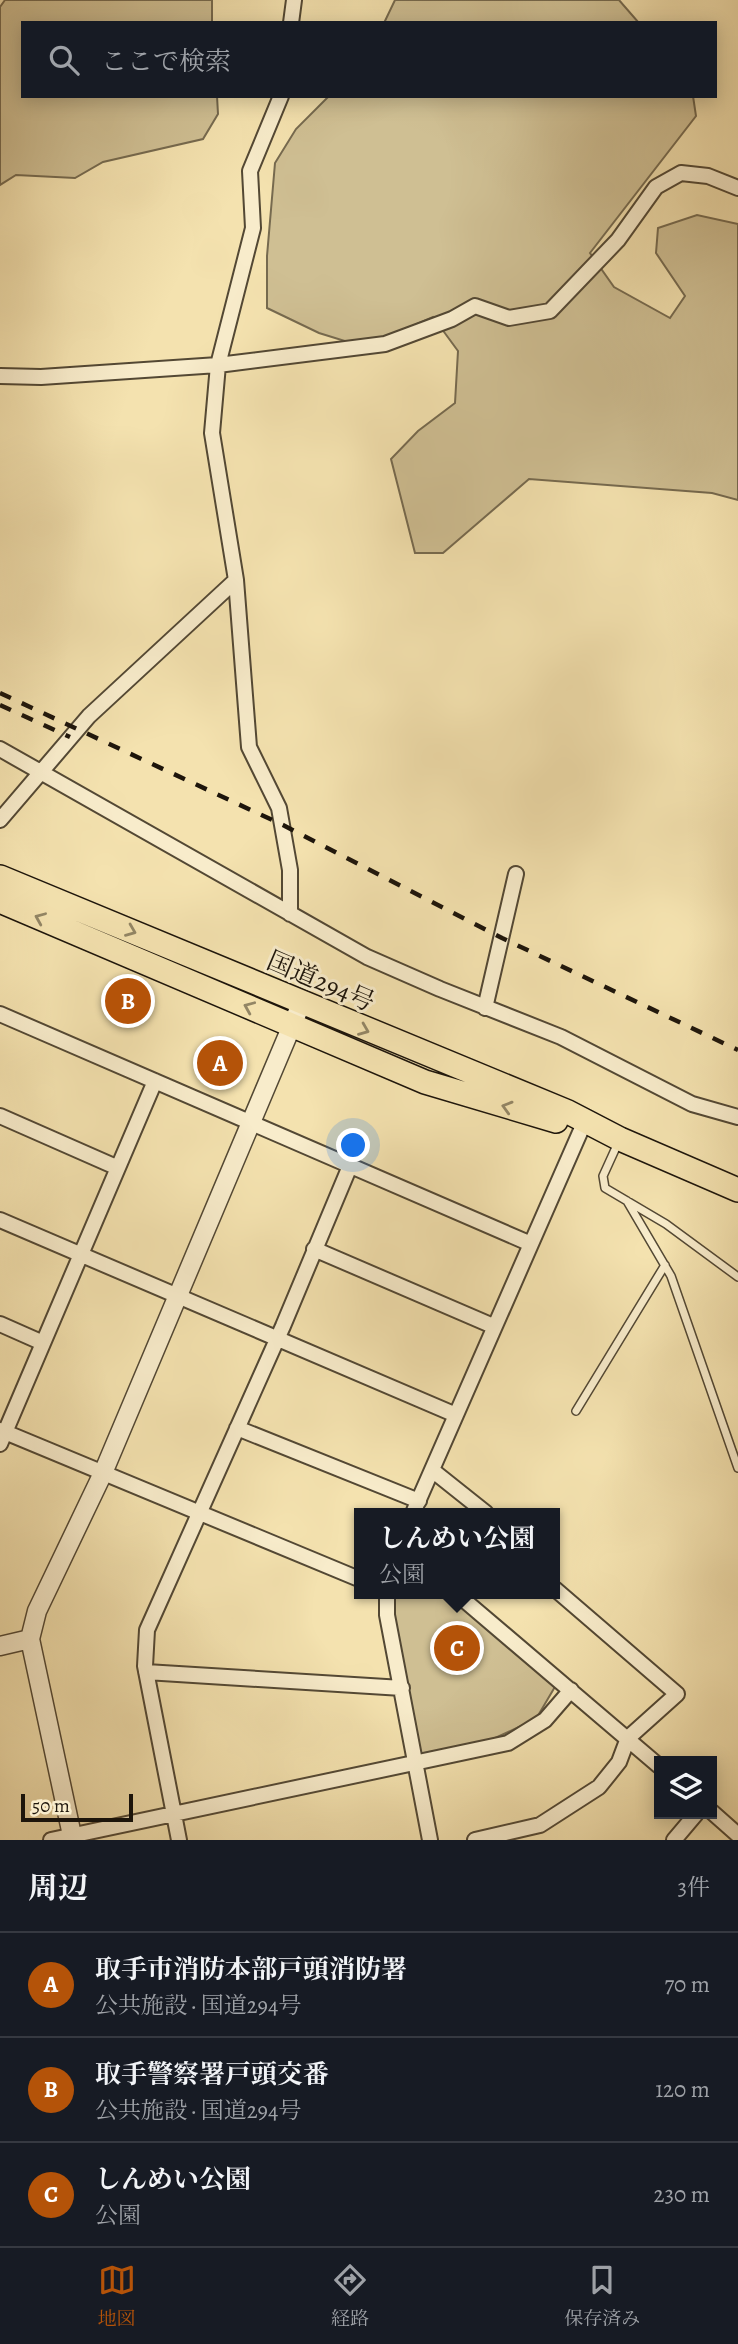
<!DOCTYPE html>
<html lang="ja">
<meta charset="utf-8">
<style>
body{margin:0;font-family:Alegreya,"Noto Serif JP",serif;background:#242831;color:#f1f3f6}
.controls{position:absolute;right:21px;bottom:21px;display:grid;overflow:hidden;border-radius:0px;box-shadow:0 4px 18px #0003}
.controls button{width:63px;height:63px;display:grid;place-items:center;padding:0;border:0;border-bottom:2px solid #363941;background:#171b24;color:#f1f3f6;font:35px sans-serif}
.scale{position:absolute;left:21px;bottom:18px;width:112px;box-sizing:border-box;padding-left:7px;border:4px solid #1d150b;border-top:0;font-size:19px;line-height:24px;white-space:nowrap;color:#1d150b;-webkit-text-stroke:5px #f8eccb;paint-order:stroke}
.you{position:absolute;left:354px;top:1146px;width:24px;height:24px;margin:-18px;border:5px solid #fff;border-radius:50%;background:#1a73e8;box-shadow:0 0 0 10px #1a73e833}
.badge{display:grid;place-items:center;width:46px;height:46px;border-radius:50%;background:#b45309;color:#fff;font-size:23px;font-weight:700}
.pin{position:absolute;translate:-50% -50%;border:4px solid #fff;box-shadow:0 2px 7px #0006}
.popup{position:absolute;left:354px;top:1508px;width:206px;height:91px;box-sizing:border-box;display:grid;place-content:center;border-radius:0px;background:#171b24;filter:drop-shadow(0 2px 5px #0005);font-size:23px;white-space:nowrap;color:#9ea1a6}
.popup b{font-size:26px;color:#f1f3f6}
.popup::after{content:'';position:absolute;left:50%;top:100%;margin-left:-14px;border:14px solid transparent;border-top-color:#171b24}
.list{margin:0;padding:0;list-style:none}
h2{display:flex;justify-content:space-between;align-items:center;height:91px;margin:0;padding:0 28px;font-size:30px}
h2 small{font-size:23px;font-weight:400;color:#9ea1a6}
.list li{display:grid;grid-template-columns:46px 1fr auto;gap:21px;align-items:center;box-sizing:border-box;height:105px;padding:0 28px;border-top:2px solid #363941}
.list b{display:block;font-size:26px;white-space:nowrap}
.list p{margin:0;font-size:23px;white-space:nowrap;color:#9ea1a6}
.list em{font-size:23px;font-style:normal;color:#9ea1a6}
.icon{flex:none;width:38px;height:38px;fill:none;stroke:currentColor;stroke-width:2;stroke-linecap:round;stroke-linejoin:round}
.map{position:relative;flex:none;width:738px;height:1840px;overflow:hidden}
.search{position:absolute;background:#171b24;box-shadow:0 4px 18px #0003;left:21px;right:21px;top:21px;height:77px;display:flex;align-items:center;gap:18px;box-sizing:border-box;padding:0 24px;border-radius:0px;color:#9ea1a6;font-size:26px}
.sheet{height:406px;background:#171b24}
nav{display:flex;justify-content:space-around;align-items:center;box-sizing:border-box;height:98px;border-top:2px solid #363941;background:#171b24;font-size:19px;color:#9ea1a6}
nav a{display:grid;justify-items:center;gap:4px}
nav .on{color:#b45309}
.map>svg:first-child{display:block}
.green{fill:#cfbf93;stroke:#766a4f;stroke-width:2}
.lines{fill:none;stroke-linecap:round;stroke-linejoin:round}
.service-casing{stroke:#534834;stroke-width:10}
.minor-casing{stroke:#534834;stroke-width:18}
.tertiary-casing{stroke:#534834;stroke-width:21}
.trunk-casing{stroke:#1d150b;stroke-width:26}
.service{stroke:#f8eccb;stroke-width:7}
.minor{stroke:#f8eccb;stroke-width:14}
.tertiary{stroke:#f8eccb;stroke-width:18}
.trunk{stroke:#f4e2af;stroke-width:23}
.rail{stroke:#1d150b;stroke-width:4.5;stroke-dasharray:12 12;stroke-linecap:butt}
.oneway{stroke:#938665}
.labels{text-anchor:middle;stroke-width:6;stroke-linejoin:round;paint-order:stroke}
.street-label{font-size:26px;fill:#1d150b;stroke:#f8eccb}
</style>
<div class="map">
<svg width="738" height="1840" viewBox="0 0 738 1840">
<rect width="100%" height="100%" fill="#f4e2af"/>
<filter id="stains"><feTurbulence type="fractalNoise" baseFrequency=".00286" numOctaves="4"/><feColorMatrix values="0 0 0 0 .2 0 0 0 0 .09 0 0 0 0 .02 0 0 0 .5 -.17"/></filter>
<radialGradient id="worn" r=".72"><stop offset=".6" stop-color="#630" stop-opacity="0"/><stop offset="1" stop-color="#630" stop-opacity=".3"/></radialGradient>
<path class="green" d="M 5,0 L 212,0 L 212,23 L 23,23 L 23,96 L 217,96 L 218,114 L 203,139 L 103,162 L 75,178 L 16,175 L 0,185 L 0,7 Z
M 395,0 L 619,0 L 639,23 L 384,23 Z
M 329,96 L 693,96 L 696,116 L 590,253 L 614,287 L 670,318 L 685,296 L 656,253 L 658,228 L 697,215 L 738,224 L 738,500 L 712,493 L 529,479 L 443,553 L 415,553 L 391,459 L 418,431 L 455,403 L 458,351 L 433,317 L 364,347 L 319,333 L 267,308 L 267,256 L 275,163 L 296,129 Z
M 387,1594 L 457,1594 L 559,1680 L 536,1719 L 493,1739 L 417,1764 Z"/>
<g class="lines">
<g class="service-casing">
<path id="service" d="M 618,1143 L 603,1176 L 605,1188 L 666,1224 L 738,1277
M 627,1201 L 671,1276 L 738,1468
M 576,1411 L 665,1265"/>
</g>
<g class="minor-casing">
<path id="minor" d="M 291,23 L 294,0
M 281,96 L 250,171 L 253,228 L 218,365 L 212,433 L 236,580 L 249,747 L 279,808 L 290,870 L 290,914
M 0,376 L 41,377 L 218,365 L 385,344 L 452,319 L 475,306 L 509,318 L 550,311 L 618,240 L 656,187 L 681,173 L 708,176 L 738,188
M 0,749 L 367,957 L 440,989 L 561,1037 L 692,1104 L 738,1117
M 0,820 L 89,716 L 236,580
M 485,1008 L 516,874
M 0,1014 L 531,1244
M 0,1116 L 116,1167
M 0,1220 L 456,1415
M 314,1249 L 493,1326
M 0,1324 L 43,1343
M 237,1428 L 419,1501
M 0,1430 L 359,1579
M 0,1444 L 155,1081
M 432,1470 L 486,1513
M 413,1513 L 585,1121
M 387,1594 L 387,1615 L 430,1840
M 457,1594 L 659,1766
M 146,1672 L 402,1688
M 712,1812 L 738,1835
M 51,1840 L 508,1743 L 545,1720 L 571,1690
M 179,1840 L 145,1666 L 147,1630 L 283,1326 L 350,1166
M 475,1840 L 540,1825 L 599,1787 L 619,1762 L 628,1738 L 677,1694 L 555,1589
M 674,1840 L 696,1814"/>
</g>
<g class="tertiary-casing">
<path id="tertiary" d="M 0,1646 L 30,1639
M 73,1840 L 30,1639 L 37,1611 L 103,1473 L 301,1004"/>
</g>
<g class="trunk-casing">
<path id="trunk" d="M 0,877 L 568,1112 L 620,1139 L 738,1190
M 0,901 L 425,1082 L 556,1121"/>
</g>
<use href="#service" class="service"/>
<use href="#minor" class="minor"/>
<use href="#tertiary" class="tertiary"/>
<use href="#trunk" class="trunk"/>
<path class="rail" d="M 0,693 L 283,825 L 502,938 L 738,1050
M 0,705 L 70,737"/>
</g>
<defs><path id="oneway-chevron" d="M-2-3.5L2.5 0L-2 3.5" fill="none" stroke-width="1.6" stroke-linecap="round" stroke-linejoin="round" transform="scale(1.75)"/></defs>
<g class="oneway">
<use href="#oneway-chevron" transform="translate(40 918) rotate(-157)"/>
<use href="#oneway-chevron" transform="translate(131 931) rotate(22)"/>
<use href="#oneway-chevron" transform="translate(249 1007) rotate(-157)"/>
<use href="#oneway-chevron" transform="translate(364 1030) rotate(22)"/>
<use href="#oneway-chevron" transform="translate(507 1107) rotate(-164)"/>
</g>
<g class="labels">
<g class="street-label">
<text transform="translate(321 981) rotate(23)" y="9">国道294号</text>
</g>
</g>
<rect width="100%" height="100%" filter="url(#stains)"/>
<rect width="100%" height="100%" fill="url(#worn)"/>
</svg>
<div class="controls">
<button><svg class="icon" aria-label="layers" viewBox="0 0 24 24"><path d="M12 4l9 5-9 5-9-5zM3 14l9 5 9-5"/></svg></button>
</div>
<div class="scale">50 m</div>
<div class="you"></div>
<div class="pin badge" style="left:220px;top:1063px">A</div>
<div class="pin badge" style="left:128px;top:1001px">B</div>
<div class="pin badge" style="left:457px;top:1648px">C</div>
<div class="popup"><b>しんめい公園</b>公園</div>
<div class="search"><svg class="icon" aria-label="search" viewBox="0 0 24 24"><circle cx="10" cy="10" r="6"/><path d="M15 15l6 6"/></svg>ここで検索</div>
</div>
<section class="sheet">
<h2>周辺<small>3件</small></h2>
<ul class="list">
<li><span class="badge">A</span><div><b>取手市消防本部戸頭消防署</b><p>公共施設 · 国道294号</p></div><em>70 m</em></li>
<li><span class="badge">B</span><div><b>取手警察署戸頭交番</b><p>公共施設 · 国道294号</p></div><em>120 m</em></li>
<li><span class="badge">C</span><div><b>しんめい公園</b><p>公園</p></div><em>230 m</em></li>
</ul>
</section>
<nav>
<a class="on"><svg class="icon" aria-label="map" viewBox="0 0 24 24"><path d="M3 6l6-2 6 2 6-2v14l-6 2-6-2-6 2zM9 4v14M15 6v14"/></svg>地図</a>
<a><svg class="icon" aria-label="directions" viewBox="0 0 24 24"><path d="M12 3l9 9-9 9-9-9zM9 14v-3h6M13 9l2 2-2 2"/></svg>経路</a>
<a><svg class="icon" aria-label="saved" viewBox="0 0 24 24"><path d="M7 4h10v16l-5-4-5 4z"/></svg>保存済み</a>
</nav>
